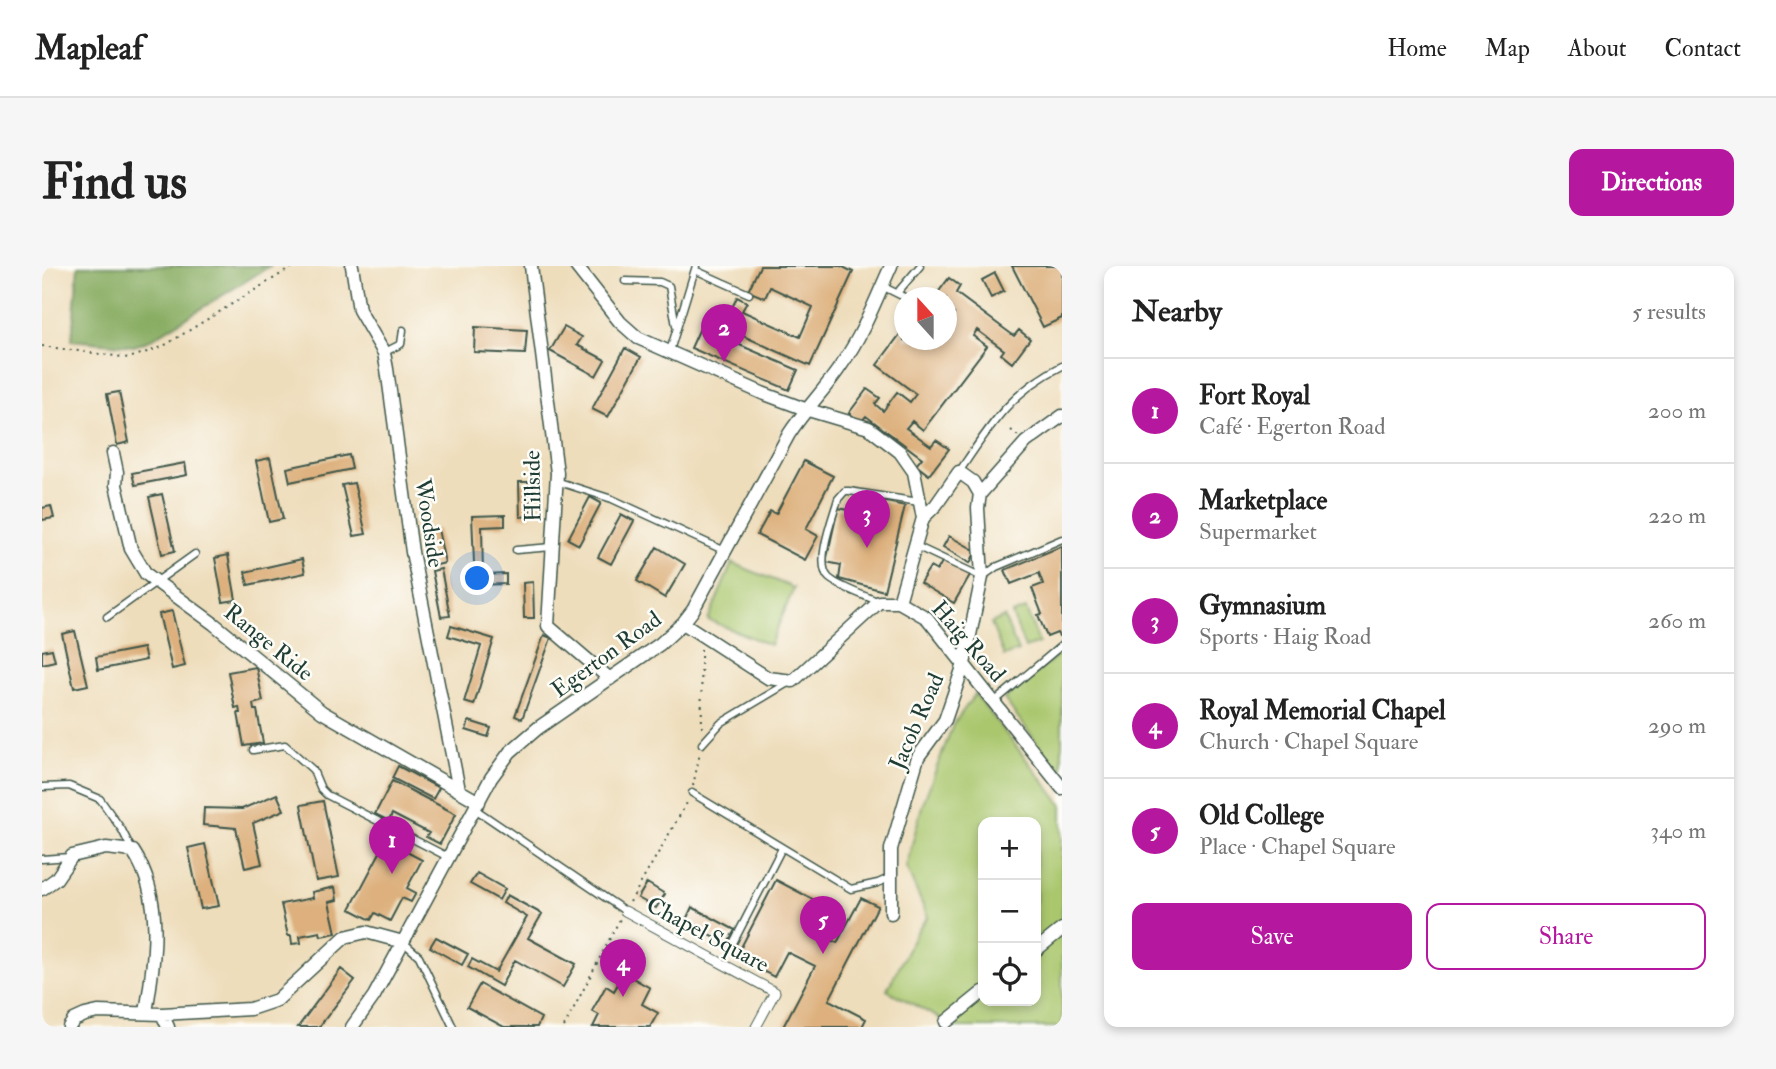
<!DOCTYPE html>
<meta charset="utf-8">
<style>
body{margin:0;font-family:"IM FELL Double Pica",serif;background:#f6f6f6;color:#222}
.controls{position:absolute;right:21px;bottom:21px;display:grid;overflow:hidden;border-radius:14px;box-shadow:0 4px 10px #0003}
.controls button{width:63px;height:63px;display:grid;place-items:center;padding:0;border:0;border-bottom:2px solid #e0e0e0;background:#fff;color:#222;font:35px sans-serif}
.compass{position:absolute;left:852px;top:21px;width:63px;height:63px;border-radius:50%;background:#fff;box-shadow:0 4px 10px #0003;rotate:339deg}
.you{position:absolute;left:436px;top:313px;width:24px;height:24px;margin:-18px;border:5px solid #fff;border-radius:50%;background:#1a73e8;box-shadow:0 0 0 10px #1a73e833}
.badge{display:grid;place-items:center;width:46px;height:46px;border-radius:50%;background:#b5179e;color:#fff;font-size:23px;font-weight:700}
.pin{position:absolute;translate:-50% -58px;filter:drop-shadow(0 2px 4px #0008)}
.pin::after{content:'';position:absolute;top:37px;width:24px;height:21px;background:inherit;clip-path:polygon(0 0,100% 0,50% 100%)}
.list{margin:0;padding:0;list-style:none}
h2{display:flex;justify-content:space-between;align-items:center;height:91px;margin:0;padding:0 28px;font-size:30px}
h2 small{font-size:23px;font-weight:400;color:#767676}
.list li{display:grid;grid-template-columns:46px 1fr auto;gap:21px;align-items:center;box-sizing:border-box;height:105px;padding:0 28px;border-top:2px solid #e0e0e0}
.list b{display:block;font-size:26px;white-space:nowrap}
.list p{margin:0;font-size:23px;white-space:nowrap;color:#767676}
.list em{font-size:23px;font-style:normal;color:#767676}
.actions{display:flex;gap:14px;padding:21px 28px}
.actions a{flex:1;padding:16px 0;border:2px solid #b5179e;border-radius:14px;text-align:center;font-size:24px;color:#b5179e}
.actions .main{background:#b5179e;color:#fff}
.icon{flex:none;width:38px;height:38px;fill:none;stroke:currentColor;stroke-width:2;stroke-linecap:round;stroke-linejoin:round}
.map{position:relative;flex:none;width:1020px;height:761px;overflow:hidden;border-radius:14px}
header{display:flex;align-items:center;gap:42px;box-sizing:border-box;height:98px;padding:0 35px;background:#fff;border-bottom:2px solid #e0e0e0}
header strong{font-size:33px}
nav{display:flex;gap:38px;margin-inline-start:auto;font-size:24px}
.intro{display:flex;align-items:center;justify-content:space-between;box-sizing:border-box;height:168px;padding:0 42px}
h1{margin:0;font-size:49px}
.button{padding:18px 32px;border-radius:14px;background:#b5179e;color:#fff;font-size:24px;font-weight:700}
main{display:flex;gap:42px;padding:0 42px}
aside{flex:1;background:#fff;border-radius:14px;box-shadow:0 4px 10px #0003}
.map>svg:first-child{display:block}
.green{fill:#aac76e;stroke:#648251;stroke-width:2;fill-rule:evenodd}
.forest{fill:#87ac61;stroke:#53744a;stroke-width:2}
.building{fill:#ddb07d}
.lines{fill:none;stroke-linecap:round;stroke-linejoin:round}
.service-casing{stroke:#3e5548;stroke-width:9}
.pedestrian-casing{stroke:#3e5548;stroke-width:11}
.minor-casing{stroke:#3e5548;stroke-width:15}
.path{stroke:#3e5548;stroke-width:2;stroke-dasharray:2 5;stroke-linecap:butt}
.service{stroke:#fff;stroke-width:6}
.pedestrian{stroke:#fff;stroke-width:9}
.minor{stroke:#fff;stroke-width:12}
.labels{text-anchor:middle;stroke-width:5;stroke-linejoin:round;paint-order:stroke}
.street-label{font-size:23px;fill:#1f3d34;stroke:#fdfcf7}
</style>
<header>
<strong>Mapleaf</strong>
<nav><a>Home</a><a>Map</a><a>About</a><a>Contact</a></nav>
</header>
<div class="intro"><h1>Find us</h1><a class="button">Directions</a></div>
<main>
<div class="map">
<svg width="1020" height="761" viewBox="0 0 1020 761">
<rect width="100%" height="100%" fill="#fdfcf7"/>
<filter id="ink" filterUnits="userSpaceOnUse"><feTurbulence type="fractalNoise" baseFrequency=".0143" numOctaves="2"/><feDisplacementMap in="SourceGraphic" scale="14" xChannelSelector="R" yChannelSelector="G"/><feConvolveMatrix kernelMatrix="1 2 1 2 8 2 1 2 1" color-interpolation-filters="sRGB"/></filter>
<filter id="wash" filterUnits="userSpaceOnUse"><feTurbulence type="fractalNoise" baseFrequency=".00686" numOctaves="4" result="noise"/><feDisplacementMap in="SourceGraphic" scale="28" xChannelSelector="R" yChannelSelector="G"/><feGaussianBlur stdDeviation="1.57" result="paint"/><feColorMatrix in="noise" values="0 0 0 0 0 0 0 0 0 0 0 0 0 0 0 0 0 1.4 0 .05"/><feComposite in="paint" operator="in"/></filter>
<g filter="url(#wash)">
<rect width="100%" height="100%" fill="#edb"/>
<path class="green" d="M 690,297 L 752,322 L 728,379 L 666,354 Z
M 984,343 L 997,377 L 983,382 L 970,348 Z
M 962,351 L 976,385 L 962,390 L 949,357 Z
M 1020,386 L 1020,510 L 962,433 Z
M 933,428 L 1020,539 L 1020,761 L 913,761 L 845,724 L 877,662 L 886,651 L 864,601 L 880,540 L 911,459 ZM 941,556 L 994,556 L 994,735 L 941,735 Z"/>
<path class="forest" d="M 36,0 L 228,0 L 108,74 L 92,80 L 30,74 Z"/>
<g id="blocks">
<path class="building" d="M 718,0 L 799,0 L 811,6 L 768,100 L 681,61 L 695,31 L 705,36 L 700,45 L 758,71 L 771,41 L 728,21 L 723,32 L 706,25 Z
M 970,0 L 1020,0 L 1020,52 L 1001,61 Z
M 953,7 L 962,25 L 949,32 L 940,14 Z
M 907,12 L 918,20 L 914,27 L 972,70 L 977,64 L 988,73 L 970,97 L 959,88 L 962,84 L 935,64 L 931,70 L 945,80 L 881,164 L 870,155 L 864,162 L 889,180 L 894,174 L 907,183 L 887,209 L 874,199 L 880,192 L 824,150 L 819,156 L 807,147 L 825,123 L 838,132 L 833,138 L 841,145 L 855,126 L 868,136 L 874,128 L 835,99 L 862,63 L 862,74 L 896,74 L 900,76 L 904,74 L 904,58 L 912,48 L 904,42 L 904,32 L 892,32 Z
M 433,61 L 485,64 L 483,88 L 432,86 Z
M 522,61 L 540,71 L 535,79 L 563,94 L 554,110 L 508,85 Z
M 658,62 L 756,104 L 747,124 L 649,82 Z
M 583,82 L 599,91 L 566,151 L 550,143 Z
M 77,126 L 87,176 L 75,179 L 65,128 Z
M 307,189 L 310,203 L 248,216 L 245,202 Z
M 228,192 L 241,253 L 227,256 L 214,195 Z
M 762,195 L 791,210 L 764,263 L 776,270 L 763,294 L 715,269 L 728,245 L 734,248 Z
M 143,197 L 145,209 L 93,219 L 90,207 Z
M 477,216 L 487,216 L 488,250 L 478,251 Z
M 312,217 L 324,268 L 312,270 L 300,219 Z
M 120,228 L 133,285 L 120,288 L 107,231 Z
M 816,230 L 863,240 L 842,325 L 797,313 L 799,299 L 784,296 L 796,242 L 812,245 Z
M 548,231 L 559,237 L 537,279 L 526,273 Z
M 9,240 L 12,252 L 0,254 L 0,242 Z
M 579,248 L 592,255 L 569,298 L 556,291 Z
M 463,249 L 463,260 L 440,261 L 441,309 L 464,308 L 464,318 L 433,319 L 430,250 Z
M 396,263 L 403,297 L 391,300 L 384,265 Z
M 907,270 L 934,285 L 928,297 L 901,281 Z
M 1020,280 L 1020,369 L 1017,370 L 1015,367 L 1005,371 L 996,349 L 1000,348 L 990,322 L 1001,318 L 997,307 L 969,318 L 963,304 Z
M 615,281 L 643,298 L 623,332 L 595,315 Z
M 186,289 L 194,334 L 181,336 L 173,292 Z
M 260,293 L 263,307 L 206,319 L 203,306 Z
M 901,294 L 928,309 L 912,337 L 878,317 L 888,301 L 895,305 Z
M 399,303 L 408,350 L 399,351 L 390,305 Z
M 491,316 L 492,352 L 482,352 L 481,317 Z
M 130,345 L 143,400 L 130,403 L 117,348 Z
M 409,360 L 452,373 L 432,439 L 422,436 L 439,380 L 406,370 Z
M 33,365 L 46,419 L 32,422 L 20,368 Z
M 502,369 L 509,372 L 480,453 L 473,450 Z
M 101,382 L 104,394 L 56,404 L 54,391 Z
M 10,383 L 13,395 L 0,398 L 0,385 Z
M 214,401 L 221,435 L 211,438 L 212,444 L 215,444 L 221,477 L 202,480 L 196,447 L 198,447 L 197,441 L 193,442 L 186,406 Z
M 427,455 L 449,462 L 446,471 L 424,464 Z
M 356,500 L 397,522 L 391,533 L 350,512 Z
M 350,515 L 414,548 L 398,578 L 384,571 L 387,567 L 350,548 L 347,555 L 333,548 Z
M 235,528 L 242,544 L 211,557 L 220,598 L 203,602 L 194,562 L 161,559 L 162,542 L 200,543 Z
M 281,535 L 297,611 L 274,615 L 259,539 Z
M 344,575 L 380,594 L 365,622 L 374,627 L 369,636 L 360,632 L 348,655 L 333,647 L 329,654 L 308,643 Z
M 163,578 L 177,640 L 159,643 L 146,582 Z
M 435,607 L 463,623 L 457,634 L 428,618 Z
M 734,614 L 776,636 L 763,660 L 795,677 L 819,632 L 836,640 L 787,734 L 824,753 L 820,761 L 741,761 L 773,700 L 745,686 L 732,711 L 694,691 Z
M 605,617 L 623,628 L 614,642 L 596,632 Z
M 293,621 L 295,634 L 287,636 L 294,667 L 279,670 L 278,666 L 258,670 L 259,677 L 250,678 L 249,670 L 246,670 L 239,638 L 271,632 L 270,626 Z
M 465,629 L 500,648 L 486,672 L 534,698 L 521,721 L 473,694 L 459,720 L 426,701 L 430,693 L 454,706 L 485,651 L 461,637 Z
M 650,641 L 693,664 L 685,678 L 643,656 Z
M 394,671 L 426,688 L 420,699 L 388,681 Z
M 299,703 L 313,714 L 277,761 L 256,761 Z
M 582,707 L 608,722 L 600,738 L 616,747 L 608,761 L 551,761 L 557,749 L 550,745 L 564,720 L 572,725 Z
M 438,718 L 499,752 L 495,761 L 462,761 L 425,741 Z"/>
</g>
</g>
<g filter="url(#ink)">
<use href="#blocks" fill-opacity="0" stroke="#3e5548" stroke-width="2"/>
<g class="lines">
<g class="service-casing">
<path id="service" d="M 653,4 L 707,28
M 583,15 L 618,16 L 627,20 L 634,60
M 840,20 L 864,32
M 855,27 L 878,0
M 628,85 L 654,0
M 343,86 L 359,78 L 361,64
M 917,206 C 948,160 968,126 1020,100
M 514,215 L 570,233 L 683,285
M 874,280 L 940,311 L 954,301 L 1020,273
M 474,284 L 510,281
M 837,336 C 824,330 797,321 787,312 C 772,298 791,251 796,233 L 803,225 L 807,225 L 877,236
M 65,351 L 153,288
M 952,436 L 1020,379
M 660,478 L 679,457 L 746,417
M 211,484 L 243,479 L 271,504 L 279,523 L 285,529 L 406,591
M 0,521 L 27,520 L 58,533 L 80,564 L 90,584
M 650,527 L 809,623 L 836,617 L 849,611
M 433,543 L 583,645
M 0,593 L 28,591
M 361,676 L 377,690 L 411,761
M 688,683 L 740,582"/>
</g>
<g class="pedestrian-casing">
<path id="pedestrian" d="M 583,645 L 733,726 L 714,761"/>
</g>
<g class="minor-casing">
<path id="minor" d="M 310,0 L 317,44 L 342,87 L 345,103 L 370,286 L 417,524
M 489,0 L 515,207 L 506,360 L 568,413
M 534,0 L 578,56 L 596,72 L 720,127 L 763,143 L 827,162 L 858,186 L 872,206 L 881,252 L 857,336
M 71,187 L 75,206 L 74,219 L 89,283 L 104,308 L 172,358 L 280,446 L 437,536
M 938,228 L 984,176 L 1020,150
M 641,357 L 726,412 L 751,415 L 837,336 L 857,336 L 885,352 L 1020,522
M 0,623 L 14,613 L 30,590 L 64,582 L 91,585 C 122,632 113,694 104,746
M 849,647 L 849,583 L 876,491 L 903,454 L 922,398 L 940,311 L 936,242 L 938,228 L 931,216 L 917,206 L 894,239 L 881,252
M 994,684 L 1020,663
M 120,748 L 126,761
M 904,756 L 941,726
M 27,761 L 32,754 L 43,749 L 56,746 L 120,748 L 208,743 L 235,734 L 303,671 L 324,666 L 361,676
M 310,761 L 332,730 L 449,512 L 468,486 L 496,462 L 618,378 L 641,357 L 651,344 L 747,168 C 763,143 784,123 800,98 C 821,68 834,33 849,0"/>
</g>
<path class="path" d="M 0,80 L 87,92 L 120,81 L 252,0
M 969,164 L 976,170
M 659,383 L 660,465
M 651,520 L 658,487
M 588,636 L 646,535
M 522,761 L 578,653"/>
<use href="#service" class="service"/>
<use href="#pedestrian" class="pedestrian"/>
<use href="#minor" class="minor"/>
</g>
</g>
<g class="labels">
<g class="street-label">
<text transform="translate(490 220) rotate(-91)" y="8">Hillside</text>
<text transform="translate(388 257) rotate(81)" y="8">Woodside</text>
<text transform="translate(927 375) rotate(49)" y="8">Haig Road</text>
<text transform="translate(227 376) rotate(39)" y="8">Range Ride</text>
<text transform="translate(564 388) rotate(-36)" y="8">Egerton Road</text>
<text transform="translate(874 455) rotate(-66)" y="8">Jacob Road</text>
<text transform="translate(666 668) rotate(28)" y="8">Chapel Square</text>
</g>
</g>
</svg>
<div class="controls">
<button>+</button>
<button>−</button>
<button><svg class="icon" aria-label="locate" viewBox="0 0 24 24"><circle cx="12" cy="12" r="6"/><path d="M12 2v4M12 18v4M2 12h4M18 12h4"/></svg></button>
</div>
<svg class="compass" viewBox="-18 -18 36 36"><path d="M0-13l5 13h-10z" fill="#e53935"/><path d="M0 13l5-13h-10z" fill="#767676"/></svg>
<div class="you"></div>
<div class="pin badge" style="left:350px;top:608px">1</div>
<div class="pin badge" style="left:682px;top:96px">2</div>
<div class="pin badge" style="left:825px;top:282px">3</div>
<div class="pin badge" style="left:581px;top:731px">4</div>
<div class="pin badge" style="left:781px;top:688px">5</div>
</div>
<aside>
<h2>Nearby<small>5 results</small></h2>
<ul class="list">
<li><span class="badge">1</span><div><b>Fort Royal</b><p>Café · Egerton Road</p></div><em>200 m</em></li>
<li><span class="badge">2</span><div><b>Marketplace</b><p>Supermarket</p></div><em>220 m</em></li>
<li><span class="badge">3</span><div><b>Gymnasium</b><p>Sports · Haig Road</p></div><em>260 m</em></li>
<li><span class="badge">4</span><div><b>Royal Memorial Chapel</b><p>Church · Chapel Square</p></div><em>290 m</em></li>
<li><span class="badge">5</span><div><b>Old College</b><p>Place · Chapel Square</p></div><em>340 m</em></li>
</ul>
<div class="actions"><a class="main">Save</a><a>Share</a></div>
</aside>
</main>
